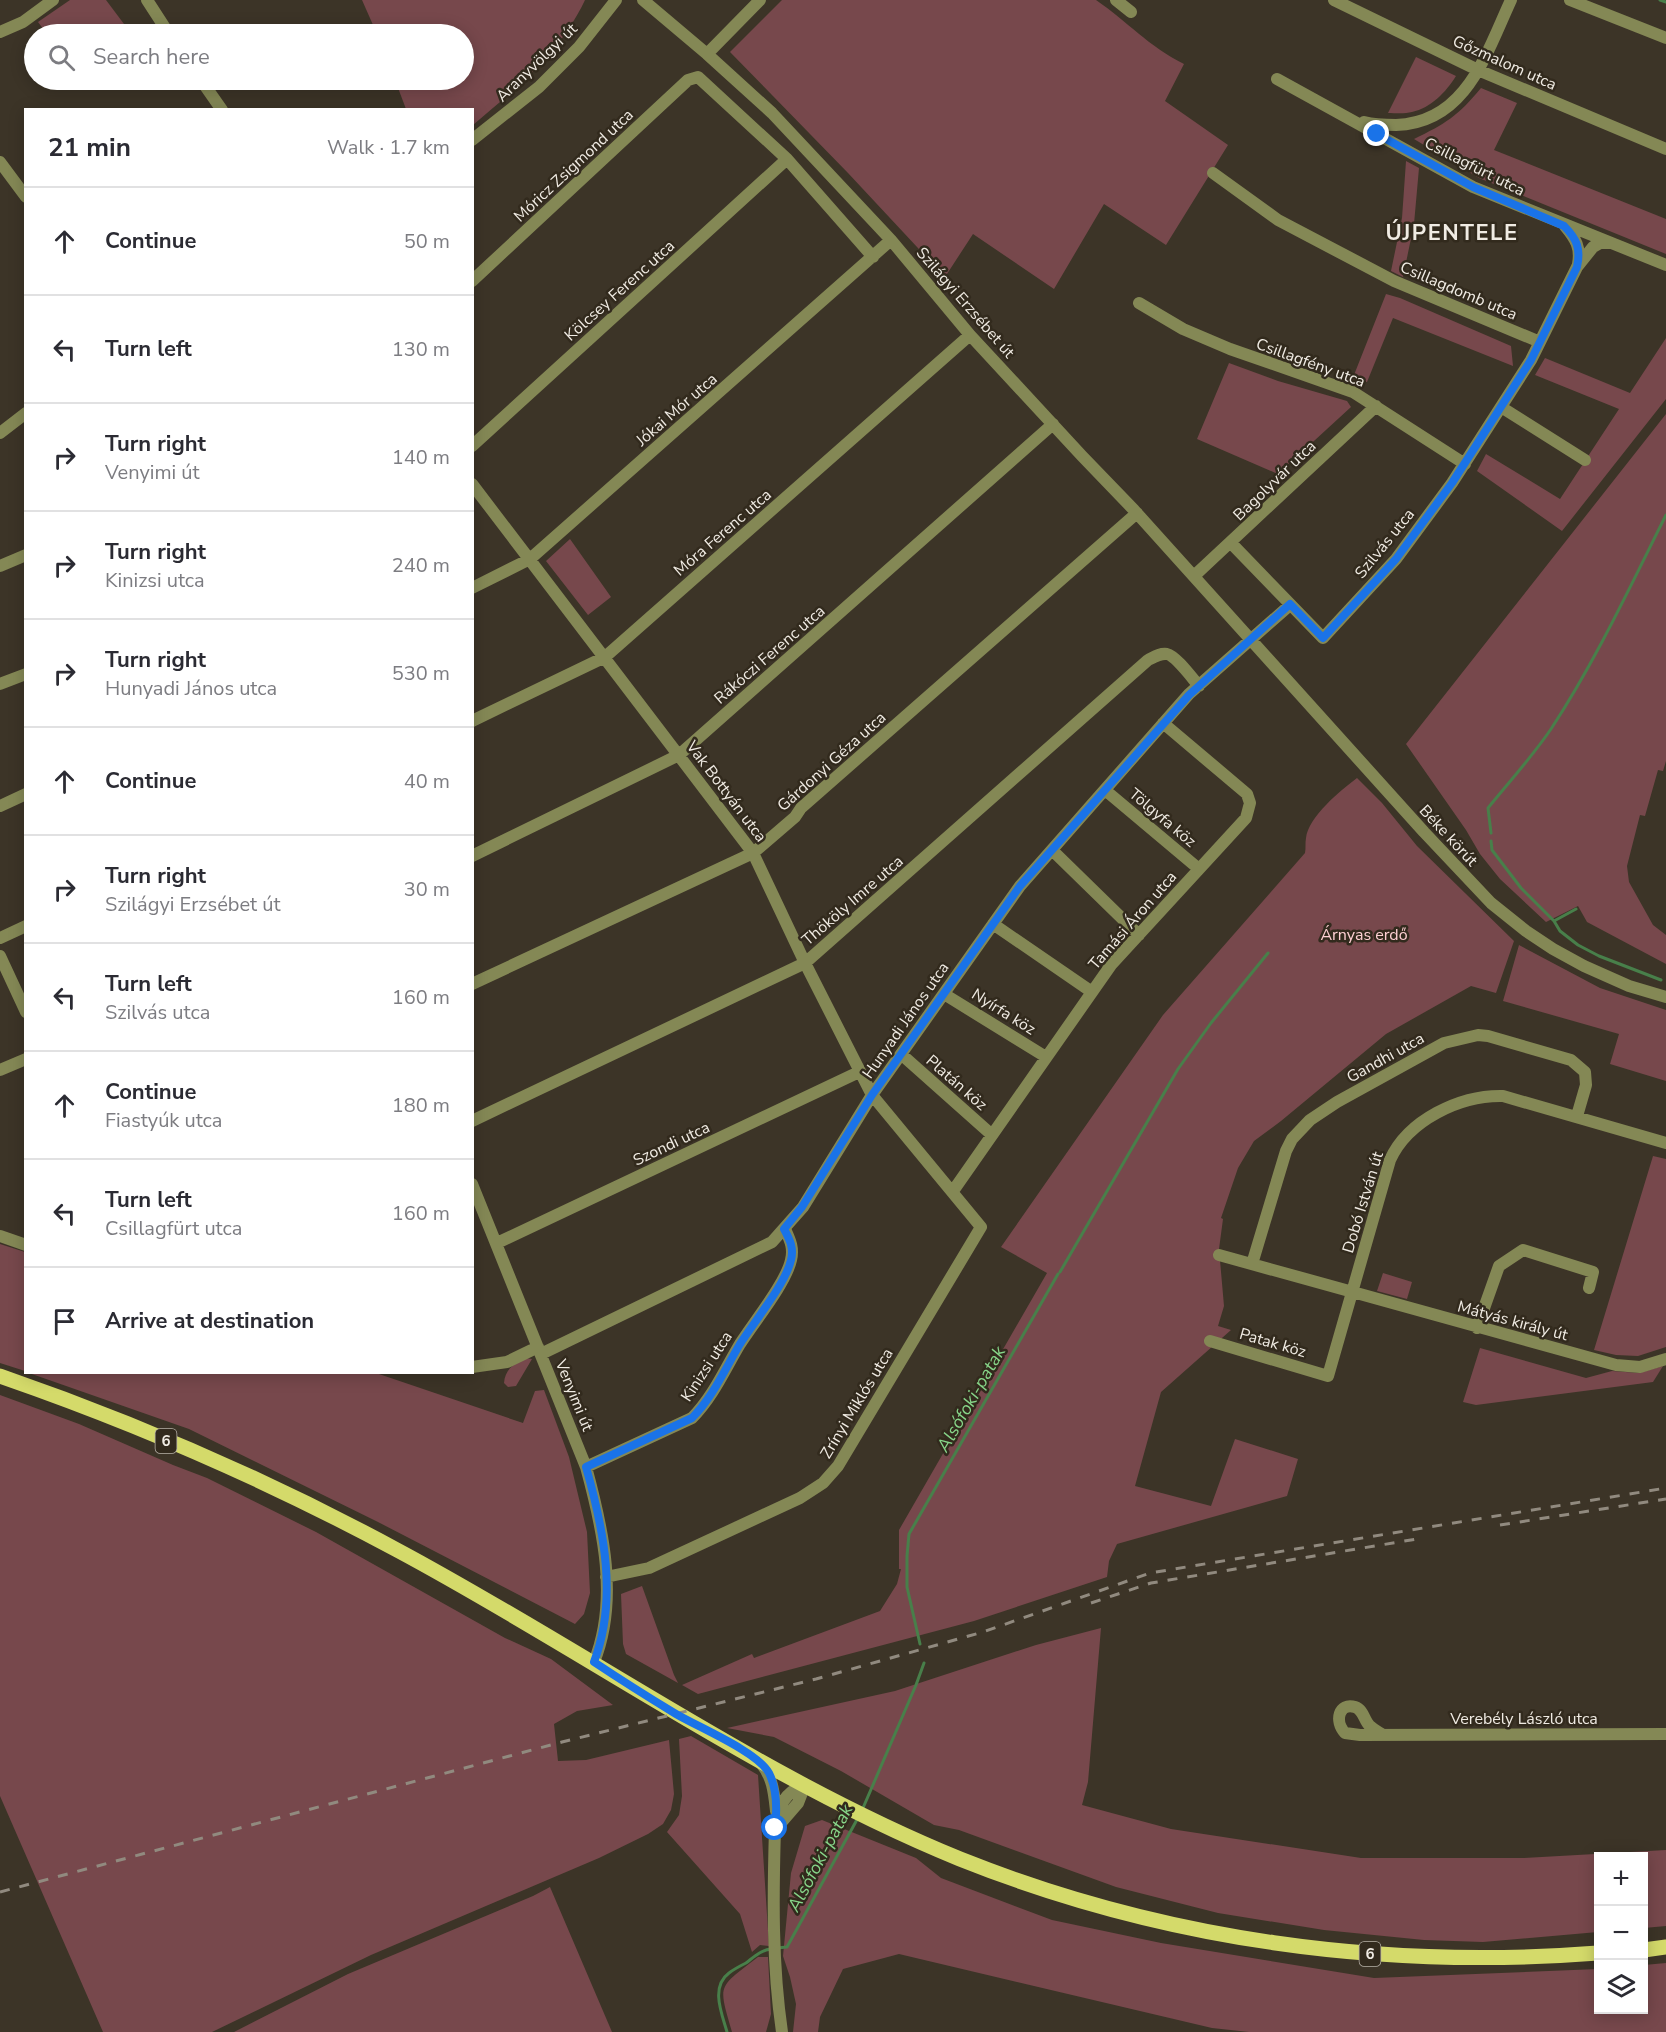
<!DOCTYPE html>
<meta charset="utf-8">
<style>
body{margin:0;font-family:"Nunito Sans",sans-serif;background:#f2f2f3;color:#2b2b33}
.controls{position:absolute;right:18px;bottom:18px;display:grid;overflow:hidden;border-radius:0px;box-shadow:0 3px 15px #0003}
.controls button{width:54px;height:54px;display:grid;place-items:center;padding:0;border:0;border-bottom:2px solid #e1e1e2;background:#fff;color:#2b2b33;font:30px sans-serif}
.stop{position:absolute;width:18px;height:18px;margin:-14px;border:4px solid #1a73e8;border-radius:50%;background:#fff}
.stop.end{background:#1a73e8;border-color:#fff;box-shadow:0 2px 6px #0008}
.list{margin:0;padding:0;list-style:none}
h2{display:flex;justify-content:space-between;align-items:center;height:78px;margin:0;padding:0 24px;font-size:26px}
h2 small{font-size:20px;font-weight:400;color:#7c7c81}
.list li{display:grid;grid-template-columns:39px 1fr auto;gap:18px;align-items:center;box-sizing:border-box;height:108px;padding:0 24px;border-top:2px solid #e1e1e2}
.list b{display:block;font-size:22px;white-space:nowrap}
.list p{margin:0;font-size:20px;white-space:nowrap;color:#7c7c81}
.list em{font-size:20px;font-style:normal;color:#7c7c81}
.icon{flex:none;width:33px;height:33px;fill:none;stroke:currentColor;stroke-width:2;stroke-linecap:round;stroke-linejoin:round}
.map{position:relative;flex:none;width:1666px;height:2032px;overflow:hidden}
.search{position:absolute;background:#fff;box-shadow:0 3px 15px #0003;left:24px;top:24px;width:450px;height:66px;display:flex;align-items:center;gap:15px;box-sizing:border-box;padding:0 21px;border-radius:33px;color:#7c7c81;font-size:22px}
.panel{position:absolute;background:#fff;box-shadow:0 3px 15px #0003;left:24px;top:108px;width:450px;height:1266px;border-radius:0px}
.map>svg:first-child{display:block}
.green{fill:#77484c}
.lines{fill:none;stroke-linecap:round;stroke-linejoin:round}
.stream{stroke:#487f4a;stroke-width:3}
.minor{stroke:#848855;stroke-width:12}
.major{stroke:#d4da6a;stroke-width:15}
.rail{stroke:#918a7f;stroke-width:3;stroke-dasharray:10 10;stroke-linecap:butt}
.route{stroke:#1a73e8;stroke-width:8}
.labels{text-anchor:middle;stroke-width:5;stroke-linejoin:round;paint-order:stroke}
.shield{fill:#322a1d;stroke:#b7b1a8;stroke-width:1.5}
.shield-label{font-size:15px;font-weight:bold;fill:#f0ebe3}
.street-label{font-size:16px;fill:#f0ebe3;stroke:#322a1d}
.park-label{font-size:16px;fill:#fed0d3;stroke:#322a1d}
.water-label{font-size:18px;font-style:italic;fill:#87d589;stroke:#322a1d}
.district-label{font-size:22px;font-weight:bold;letter-spacing:1.5px;fill:#f0ebe3;stroke:#322a1d}
</style>
<div class="map">
<svg width="1666" height="2032" viewBox="0 0 1666 2032">
<rect width="100%" height="100%" fill="#3c3427"/>
<path class="green" d="M 70,0 L 106,0 L 124,24 L 110,34 L 47,34 L 38,22 Z
M 362,0 L 585,0 C 560,53 517,88 473,125 L 472,110 L 406,109 L 395,80 L 464,80 L 464,34 L 377,34 Z
M 782,0 L 1096,0 C 1128,22 1148,46 1184,64 L 1165,101 L 1228,145 L 1166,245 L 1104,204 L 1054,289 L 973,234 L 945,277 L 848,173 L 730,52 Z
M 1416,57 L 1456,76 C 1446,92 1431,108 1412,112 C 1405,114 1395,113 1388,113 Z
M 1481,88 L 1517,103 L 1494,150 L 1666,219 L 1666,254 L 1479,178 L 1414,139 C 1445,124 1458,116 1481,88 Z
M 1406,161 L 1419,168 L 1414,224 L 1403,277 L 1391,271 L 1402,218 Z
M 1386,294 L 1400,298 L 1511,346 L 1513,366 L 1393,318 L 1367,382 L 1352,380 Z
M 1666,338 L 1666,399 L 1562,531 L 1477,471 L 1486,454 L 1560,499 L 1619,409 L 1535,375 L 1545,358 L 1630,393 Z
M 1229,363 L 1278,381 L 1347,401 L 1351,407 L 1278,474 L 1197,439 Z
M 1666,414 L 1666,761 L 1663,771 L 1658,770 L 1645,816 L 1640,815 L 1627,866 L 1629,882 L 1653,925 L 1666,935 L 1666,964 L 1587,922 L 1578,906 L 1546,922 L 1500,879 L 1480,854 L 1466,830 L 1406,744 Z
M 570,539 L 611,597 L 588,615 L 546,561 Z
M 1357,778 L 1382,803 L 1417,846 L 1514,941 L 1496,993 L 1471,986 L 1386,1034 L 1281,1121 L 1254,1141 L 1238,1168 L 1221,1218 L 1223,1219 L 1219,1249 L 1224,1306 L 1218,1326 L 1231,1330 L 1161,1392 L 1135,1486 L 1211,1506 L 1235,1439 L 1298,1459 L 1287,1496 L 1117,1544 L 1109,1561 L 1107,1577 L 974,1621 L 698,1694 L 682,1685 L 752,1654 L 754,1658 L 880,1611 L 897,1584 L 901,1569 L 899,1569 L 899,1530 L 1047,1273 L 1001,1247 L 1163,1015 L 1305,853 C 1306,848 1305,843 1306,838 C 1308,817 1341,790 1357,778 Z
M 1519,945 L 1600,988 L 1666,1010 L 1666,1081 L 1610,1064 L 1619,1034 L 1503,1001 Z
M 1653,1156 L 1666,1159 L 1666,1347 L 1638,1356 L 1616,1355 L 1594,1350 Z
M 0,1244 L 25,1252 L 25,1371 L 0,1363 Z
M 1383,1273 L 1412,1282 L 1407,1299 L 1377,1291 Z
M 1480,1348 L 1586,1378 L 1612,1371 L 1639,1373 L 1663,1366 L 1653,1382 L 1476,1405 L 1463,1402 Z
M 525,1358 L 532,1359 L 516,1386 L 508,1387 L 504,1383 C 505,1370 514,1363 525,1358 Z
M 29,1373 L 376,1373 L 523,1423 L 535,1391 L 544,1390 L 569,1457 L 587,1532 L 590,1593 L 584,1614 L 575,1624 L 378,1522 L 189,1429 Z
M 0,1395 L 79,1424 L 173,1465 L 207,1478 L 316,1532 L 505,1638 L 551,1659 L 613,1705 L 577,1711 L 554,1724 L 558,1761 L 586,1760 L 669,1740 L 674,1794 L 671,1810 L 663,1824 L 648,1834 L 599,1858 L 371,1955 L 212,2032 L 103,2032 L 0,1796 Z
M 642,1586 L 674,1675 L 678,1683 L 626,1654 L 623,1644 L 621,1594 Z
M 1101,1628 L 1088,1782 L 1082,1805 L 1171,1829 L 1361,1858 L 1524,1858 L 1666,1850 L 1666,1926 L 1644,1928 L 1644,1856 L 1598,1856 L 1598,1932 L 1483,1942 L 1424,1940 L 1324,1930 L 1218,1913 L 1116,1887 L 959,1830 L 934,1825 L 841,1771 L 774,1737 L 727,1728 L 895,1691 L 1036,1645 Z
M 691,1736 L 758,1775 L 769,1946 L 760,1945 L 752,1952 L 740,1914 L 667,1832 L 679,1815 L 682,1796 L 679,1739 Z
M 822,1820 L 916,1858 L 941,1878 L 1052,1920 L 1161,1943 L 1374,1978 L 1598,1969 L 1598,2010 L 1644,2010 L 1644,1965 L 1666,1963 L 1666,2032 L 1249,2032 L 1212,2028 L 899,1954 L 843,1969 L 820,2017 L 818,2032 L 793,2032 L 796,2004 L 790,1977 L 783,1956 L 791,1873 L 805,1826 Z
M 550,1887 L 612,2032 L 234,2032 L 348,1974 L 533,1896 Z
M 758,1957 L 768,1957 L 771,2014 L 766,2032 L 732,2032 C 718,1983 717,1989 758,1957 Z"/>
<g class="lines">
<path class="stream" d="M 1660,0 L 1666,2
M 1491,833 L 1488,808 C 1509,782 1532,757 1551,729 C 1595,662 1630,587 1666,515
M 1491,841 L 1492,850 L 1521,888 L 1554,921 L 1560,931 L 1578,945 L 1599,956 L 1661,980
M 1554,921 L 1576,909
M 1060,1272 L 1178,1069 L 1211,1023 L 1268,953
M 920,1644 L 907,1587 L 907,1556 L 909,1534 L 1058,1274
M 863,1808 L 916,1685 L 924,1663
M 777,1948 L 787,1947 L 859,1816
M 727,2032 C 722,2014 710,1987 729,1973 C 734,1969 740,1966 746,1963 C 754,1957 761,1950 771,1949"/>
<path class="minor" d="M 147,0 L 169,34
M 643,0 L 707,54 L 772,113 L 891,240 L 970,335 L 1082,456 L 1134,510 L 1424,832 L 1491,903 L 1526,931 L 1553,949 L 1584,966 L 1629,986 L 1666,997
M 1116,0 L 1131,12
M 1334,0 L 1478,70 L 1666,149
M 1570,0 L 1666,38
M 0,32 L 23,22 L 53,0
M 707,54 L 760,0
M 1277,79 L 1473,187 L 1666,265
M 201,80 L 222,110
M 1364,122 C 1375,125 1385,125 1396,125 C 1466,123 1486,54 1511,0
M 472,140 L 539,87 L 579,47 L 616,0
M 0,162 L 26,197
M 1213,173 L 1278,220 L 1394,281 L 1540,342
M 1565,226 C 1576,239 1581,248 1578,264
M 472,281 L 688,80 L 698,77 L 787,159 L 873,257
M 1139,303 L 1183,329 L 1230,349 L 1353,392 L 1465,464
M 1501,407 L 1585,460
M 0,433 L 26,413
M 472,446 L 787,159
M 472,484 L 753,853 L 805,963 L 872,1095 L 981,1227 L 838,1466 L 823,1483 L 800,1498 L 649,1568 L 606,1577
M 1231,543 L 1323,638 L 1396,559 L 1452,483 L 1531,360 L 1577,267 L 1593,247 L 1600,243 L 1609,243
M 0,566 L 26,555
M 1194,576 L 1376,406
M 472,588 L 530,559 L 891,240
M 0,684 L 26,674
M 472,721 L 605,657 L 970,335
M 1105,790 L 1199,869
M 0,806 L 26,794
M 1053,851 L 1139,935
M 472,856 L 679,755 L 1053,424
M 993,924 L 1092,992
M 0,938 L 26,926
M 0,956 L 26,1012
M 472,984 L 753,853 L 795,817 L 801,808 L 1137,513
M 944,994 L 1046,1057
M 901,1054 L 992,1135
M 0,1070 L 26,1059
M 472,1121 L 805,963 L 1148,660 C 1154,657 1160,653 1167,654 C 1176,656 1192,678 1199,686
M 472,1184 L 586,1467 C 603,1529 619,1600 594,1662
M 953,1191 L 1111,965 L 1246,818 L 1250,803 L 1247,794 L 1163,723
M 0,1236 L 26,1245
M 497,1243 L 859,1072
M 1219,1255 L 1616,1365 L 1640,1367 L 1666,1359
M 1252,1264 L 1286,1151 L 1292,1139 L 1310,1120 L 1337,1102 L 1444,1043 L 1478,1035 L 1488,1036 L 1571,1060 L 1585,1072 L 1586,1085 L 1577,1116
M 1477,1328 L 1499,1266 L 1523,1250 L 1593,1272 L 1589,1288
M 1210,1341 L 1328,1376 L 1390,1160 C 1408,1120 1460,1095 1503,1096 L 1666,1143
M 541,1354 L 772,1242 L 803,1207 L 872,1095 L 1020,886 L 1189,694 L 1290,605
M 472,1367 L 507,1362 L 538,1347
M 586,1467 L 692,1418 C 713,1397 725,1369 740,1344 C 754,1322 786,1283 791,1260 C 794,1248 790,1240 785,1229
M 1383,1735 C 1379,1732 1374,1730 1370,1726 C 1364,1721 1364,1710 1355,1707 C 1339,1702 1334,1721 1345,1733 L 1360,1735 L 1666,1734
M 761,1763 C 773,1778 774,1793 776,1811
M 777,1832 L 779,1825 L 798,1803 L 805,1785
M 782,2032 C 772,1964 773,1896 775,1828 C 778,1807 784,1792 805,1785"/>
<path class="major" d="M 0,1376 C 136,1423 271,1482 397,1550 C 586,1651 761,1778 960,1859 C 1163,1940 1381,1970 1598,1953
M 1644,1950 L 1666,1947"/>
<path class="rail" d="M 1500,1525 L 1666,1499
M 1091,1603 L 1151,1583 L 1417,1539
M 0,1892 L 562,1742 L 816,1679 L 983,1632 L 1150,1573 L 1666,1488"/>
</g>
<g class="lines">
<path class="route" d="M 775,1828 C 777,1811 777,1789 769,1773 C 758,1752 698,1727 676,1714 C 648,1697 621,1680 594,1662 C 618,1599 604,1530 586,1467 L 692,1418 C 713,1397 725,1369 740,1344 C 754,1322 786,1283 791,1260 C 794,1248 790,1240 784,1229 L 802,1207 L 872,1095 L 1020,886 L 1189,695 L 1290,604 L 1323,638 L 1396,559 L 1452,483 L 1531,360 L 1577,267 C 1581,249 1577,239 1564,226 L 1473,187 L 1377,134"/>
</g>
<g class="labels">
<g class="shield">
<rect x="155.5" y="1429" width="21" height="24" rx="4.5"/>
<rect x="1359.5" y="1942" width="21" height="24" rx="4.5"/>
</g>
<g class="shield-label">
<text x="166" y="1446">6</text>
<text x="1370" y="1959">6</text>
</g>
<g class="street-label">
<text transform="translate(536 62) rotate(-44)" y="6">Aranyvölgyi út</text>
<text transform="translate(1505 62) rotate(24)" y="6">Gőzmalom utca</text>
<text transform="translate(573 165) rotate(-43)" y="6">Móricz Zsigmond utca</text>
<text transform="translate(1475 166) rotate(27)" y="6">Csillagfürt utca</text>
<text transform="translate(619 290) rotate(-42)" y="6">Kölcsey Ferenc utca</text>
<text transform="translate(1459 290) rotate(23)" y="6">Csillagdomb utca</text>
<text transform="translate(966 302) rotate(49)" y="6">Szilágyi Erzsébet út</text>
<text transform="translate(1311 362) rotate(20)" y="6">Csillagfény utca</text>
<text transform="translate(676 409) rotate(-41)" y="6">Jókai Mór utca</text>
<text transform="translate(1274 480) rotate(-44)" y="6">Bagolyvár utca</text>
<text transform="translate(722 532) rotate(-41)" y="6">Móra Ferenc utca</text>
<text transform="translate(1384 543) rotate(-51)" y="6">Szilvás utca</text>
<text transform="translate(769 654) rotate(-41)" y="6">Rákóczi Ferenc utca</text>
<text transform="translate(831 761) rotate(-42)" y="6">Gárdonyi Géza utca</text>
<text transform="translate(727 791) rotate(53)" y="6">Vak Bottyán utca</text>
<text transform="translate(1163 817) rotate(40)" y="6">Tölgyfa köz</text>
<text transform="translate(1449 835) rotate(47)" y="6">Béke körút</text>
<text transform="translate(852 900) rotate(-41)" y="6">Thököly Imre utca</text>
<text transform="translate(1132 920) rotate(-49)" y="6">Tamási Áron utca</text>
<text transform="translate(1004 1011) rotate(32)" y="6">Nyírfa köz</text>
<text transform="translate(905 1020) rotate(-55)" y="6">Hunyadi János utca</text>
<text transform="translate(1385 1057) rotate(-29)" y="6">Gandhi utca</text>
<text transform="translate(957 1082) rotate(41)" y="6">Platán köz</text>
<text transform="translate(671 1143) rotate(-25)" y="6">Szondi utca</text>
<text transform="translate(1362 1202) rotate(-73)" y="6">Dobó István út</text>
<text transform="translate(1513 1320) rotate(15)" y="6">Mátyás király út</text>
<text transform="translate(1273 1342) rotate(16)" y="6">Patak köz</text>
<text transform="translate(706 1366) rotate(-57)" y="6">Kinizsi utca</text>
<text transform="translate(575 1395) rotate(68)" y="6">Venyimi út</text>
<text transform="translate(856 1403) rotate(-59)" y="6">Zrínyi Miklós utca</text>
<text x="1524" y="1724">Verebély László utca</text>
</g>
<g class="park-label">
<text x="1364" y="940">Árnyas erdő</text>
</g>
<g class="water-label">
<text transform="translate(971 1399) rotate(-60)" y="6">Alsófoki-patak</text>
<text transform="translate(820 1858) rotate(-62)" y="6">Alsófoki-patak</text>
</g>
<g class="district-label">
<text x="1452" y="240">ÚJPENTELE</text>
</g>
</g>
</svg>
<div class="controls">
<button>+</button>
<button>−</button>
<button><svg class="icon" aria-label="layers" viewBox="0 0 24 24"><path d="M12 4l9 5-9 5-9-5zM3 14l9 5 9-5"/></svg></button>
</div>
<div class="stop" style="left:775px;top:1828px"></div>
<div class="stop end" style="left:1377px;top:134px"></div>
<div class="search"><svg class="icon" aria-label="search" viewBox="0 0 24 24"><circle cx="10" cy="10" r="6"/><path d="M15 15l6 6"/></svg>Search here</div>
<section class="panel">
<h2>21 min<small>Walk · 1.7 km</small></h2>
<ul class="list">
<li><svg class="icon" aria-label="ahead" viewBox="0 0 24 24"><path d="M12 20V5M6 11l6-6 6 6"/></svg><div><b>Continue</b></div><em>50 m</em></li>
<li><svg class="icon" aria-label="left" viewBox="0 0 24 24"><path d="M17 20v-9H6M10 6l-5 5 5 5"/></svg><div><b>Turn left</b></div><em>130 m</em></li>
<li><svg class="icon" aria-label="right" viewBox="0 0 24 24"><path d="M7 20v-9h11M14 6l5 5-5 5"/></svg><div><b>Turn right</b><p>Venyimi út</p></div><em>140 m</em></li>
<li><svg class="icon" aria-label="right" viewBox="0 0 24 24"><path d="M7 20v-9h11M14 6l5 5-5 5"/></svg><div><b>Turn right</b><p>Kinizsi utca</p></div><em>240 m</em></li>
<li><svg class="icon" aria-label="right" viewBox="0 0 24 24"><path d="M7 20v-9h11M14 6l5 5-5 5"/></svg><div><b>Turn right</b><p>Hunyadi János utca</p></div><em>530 m</em></li>
<li><svg class="icon" aria-label="ahead" viewBox="0 0 24 24"><path d="M12 20V5M6 11l6-6 6 6"/></svg><div><b>Continue</b></div><em>40 m</em></li>
<li><svg class="icon" aria-label="right" viewBox="0 0 24 24"><path d="M7 20v-9h11M14 6l5 5-5 5"/></svg><div><b>Turn right</b><p>Szilágyi Erzsébet út</p></div><em>30 m</em></li>
<li><svg class="icon" aria-label="left" viewBox="0 0 24 24"><path d="M17 20v-9H6M10 6l-5 5 5 5"/></svg><div><b>Turn left</b><p>Szilvás utca</p></div><em>160 m</em></li>
<li><svg class="icon" aria-label="ahead" viewBox="0 0 24 24"><path d="M12 20V5M6 11l6-6 6 6"/></svg><div><b>Continue</b><p>Fiastyúk utca</p></div><em>180 m</em></li>
<li><svg class="icon" aria-label="left" viewBox="0 0 24 24"><path d="M17 20v-9H6M10 6l-5 5 5 5"/></svg><div><b>Turn left</b><p>Csillagfürt utca</p></div><em>160 m</em></li>
<li><svg class="icon" aria-label="arrive" viewBox="0 0 24 24"><path d="M6 21V4h12l-3 4 3 4H6"/></svg><div><b>Arrive at destination</b></div></li>
</ul>
</section>
</div>
